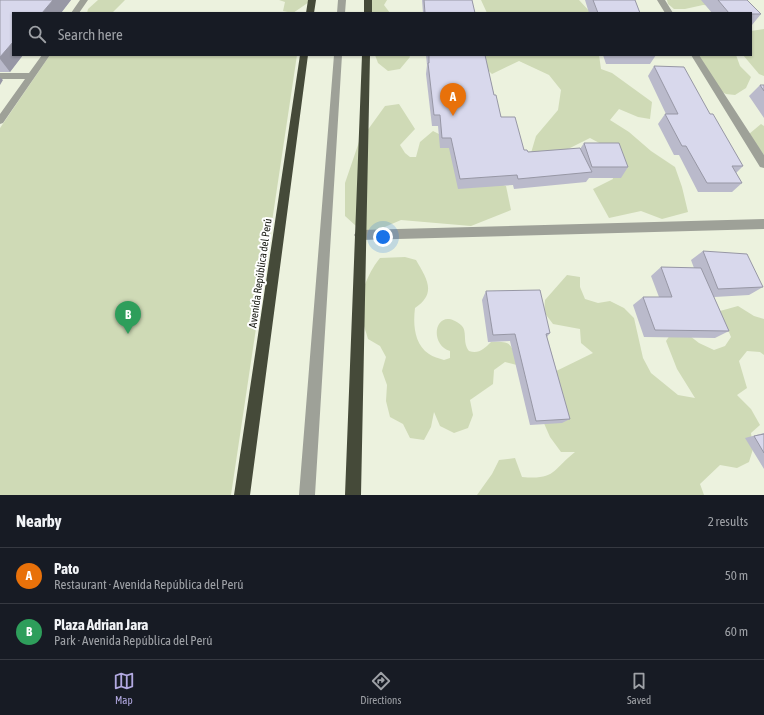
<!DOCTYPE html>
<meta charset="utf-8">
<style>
body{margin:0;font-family:"Asap Condensed",sans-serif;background:#242831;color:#f1f3f6}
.you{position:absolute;left:383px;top:237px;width:14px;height:14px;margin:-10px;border:3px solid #fff;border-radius:50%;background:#1a73e8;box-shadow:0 0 0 6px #1a73e833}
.badge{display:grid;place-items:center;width:26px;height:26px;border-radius:50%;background:#b2a9e1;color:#fff;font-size:13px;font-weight:700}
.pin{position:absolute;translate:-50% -33px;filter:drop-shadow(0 1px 2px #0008)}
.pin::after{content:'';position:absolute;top:21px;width:14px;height:12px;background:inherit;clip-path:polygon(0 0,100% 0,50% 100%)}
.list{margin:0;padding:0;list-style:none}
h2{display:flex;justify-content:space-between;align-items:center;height:52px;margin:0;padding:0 16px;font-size:17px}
h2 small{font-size:13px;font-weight:400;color:#9ea1a6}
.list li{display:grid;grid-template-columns:26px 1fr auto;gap:12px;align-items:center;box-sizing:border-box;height:56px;padding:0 16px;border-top:1px solid #363941}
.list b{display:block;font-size:15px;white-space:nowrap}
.list p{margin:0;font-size:13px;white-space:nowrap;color:#9ea1a6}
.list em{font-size:13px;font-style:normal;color:#9ea1a6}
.icon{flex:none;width:22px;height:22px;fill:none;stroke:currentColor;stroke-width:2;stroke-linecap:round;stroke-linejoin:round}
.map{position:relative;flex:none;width:764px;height:495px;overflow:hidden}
.search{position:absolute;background:#171b24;box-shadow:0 1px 3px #0004;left:12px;right:12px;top:12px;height:44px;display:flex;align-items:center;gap:10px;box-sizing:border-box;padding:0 14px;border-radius:0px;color:#9ea1a6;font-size:15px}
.sheet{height:164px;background:#171b24}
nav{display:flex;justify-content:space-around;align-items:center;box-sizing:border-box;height:56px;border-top:1px solid #363941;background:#171b24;font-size:11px;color:#9ea1a6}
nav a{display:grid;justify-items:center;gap:2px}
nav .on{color:#b2a9e1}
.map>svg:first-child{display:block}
.green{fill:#cfdab6}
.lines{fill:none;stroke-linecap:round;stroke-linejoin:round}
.minor{fill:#9ea198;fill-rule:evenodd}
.highway{fill:#454a39;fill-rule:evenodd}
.wall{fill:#babacb}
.shaded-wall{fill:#9797a5}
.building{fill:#d8d8ec;stroke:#9797a5}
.labels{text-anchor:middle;stroke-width:4;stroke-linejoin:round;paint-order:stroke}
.street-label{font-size:11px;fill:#161811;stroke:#fff}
</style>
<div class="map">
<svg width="764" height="495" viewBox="0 0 764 495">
<rect width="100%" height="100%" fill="#ecf2de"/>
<path class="green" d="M 98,0 L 125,0 L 112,13 L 87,13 L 88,9 Z
M 279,0 L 312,0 L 293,13 L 283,11 L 285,2 Z
M 364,0 L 387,0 L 384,5 L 390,13 L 371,13 L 371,6 Z
M 481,0 L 579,0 L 591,13 L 487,13 Z
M 667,0 L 745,0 L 717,6 L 703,5 L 685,9 L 674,9 L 668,4 Z
M 764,29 L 764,76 L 759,74 L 743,55 L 751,55 L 751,31 Z
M 50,55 L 297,55 L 231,495 L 0,495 L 0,128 Z
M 375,55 L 409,55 L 410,57 L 400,69 L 388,71 L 378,63 Z
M 466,55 L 599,55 L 601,69 L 612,73 L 652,102 L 650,119 L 638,117 L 619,109 L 610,120 L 629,132 L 651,151 L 675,167 L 682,187 L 688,212 L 662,219 L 641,211 L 609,218 L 593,189 L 613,179 L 605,146 L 590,138 L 558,154 L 531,153 L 536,136 L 558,110 L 561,90 L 549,75 L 519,61 L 492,74 L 478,61 Z
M 698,55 L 736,55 L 740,66 L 751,77 L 746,88 L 735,95 L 726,94 L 716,89 Z
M 399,104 L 415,129 L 400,145 L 405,153 L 410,157 L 416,157 L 420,142 L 433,131 L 447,138 L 473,175 L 506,186 L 511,210 L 471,226 L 401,220 L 366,235 L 345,216 L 345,183 L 359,142 L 385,106 Z
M 761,124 L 764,126 L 764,155 L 749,134 Z
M 405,257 L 416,260 C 427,279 437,293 415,308 C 413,324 414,344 429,354 C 433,357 439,358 444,360 L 450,358 L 450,351 C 427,344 436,304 461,325 C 468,331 462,342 469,351 C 479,354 484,349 491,342 C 514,341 511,345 517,365 L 505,362 L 494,370 L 493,384 L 470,400 L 473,415 L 468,428 L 454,433 L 440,426 L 434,412 L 431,427 L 424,440 L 410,438 L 403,424 L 390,417 L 386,401 L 387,385 L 382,371 L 386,357 L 380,346 L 368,339 C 366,331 362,322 361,314 C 357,298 369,271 380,258 Z
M 567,275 L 580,277 L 580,287 L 585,299 L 598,303 L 610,301 L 624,308 L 634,318 L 643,358 L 651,373 L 678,395 L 695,398 L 677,369 L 666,341 L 672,332 L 686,333 L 699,343 L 714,350 L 725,346 L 731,337 L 720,311 L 738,306 L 754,316 L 764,319 L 764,355 L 760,352 L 747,351 L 739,361 L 747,388 L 737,395 L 751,409 L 760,425 L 751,433 L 753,449 L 749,462 L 737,468 L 720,465 L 700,484 L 704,495 L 477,495 L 492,474 L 499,460 L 515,458 L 522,477 C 556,480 552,470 575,452 L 561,452 L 550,437 L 543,421 L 546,376 L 593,353 L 581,343 L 580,329 L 553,324 L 544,312 L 545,300 Z"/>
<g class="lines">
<path class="minor" d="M 80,0 L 88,0 L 79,13 L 71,13 Z
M 338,0 L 346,0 L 345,13 L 337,13 Z
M 657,0 L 665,0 L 673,13 L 665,13 Z
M 42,55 L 50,55 L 3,123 L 0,124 L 0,114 L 25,79 L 0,79 L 0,73 L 29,73 Z
M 334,55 L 342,55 L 315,495 L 299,495 Z
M 691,55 L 699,55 L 764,155 L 764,168 L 760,167 Z
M 764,219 L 764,229 L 360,240 L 356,238 L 354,235 L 356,232 L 360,230 Z"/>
<path class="highway" d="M 308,0 L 316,0 L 314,13 L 306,13 Z
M 364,0 L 372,0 L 372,13 L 364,13 Z
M 300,55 L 308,55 L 250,495 L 234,495 Z
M 362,55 L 370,55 L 361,495 L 345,495 Z"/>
</g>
<path class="wall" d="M 0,0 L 71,0 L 61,13 L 13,13 L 13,55 L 23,55 L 10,72 L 0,72 Z
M 422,0 L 472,0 L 475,13 L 423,13 Z
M 585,0 L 635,0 L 640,13 L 589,13 Z
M 701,0 L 747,0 L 761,14 L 752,25 L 751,25 L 751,13 L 712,13 Z
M 426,55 L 485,55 L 494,95 L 501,117 L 524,150 L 528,152 L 580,149 L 584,143 L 628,167 L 621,178 L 589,178 L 586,182 L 514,189 L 513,185 L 458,189 L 449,148 L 440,148 L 438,126 L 432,126 L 426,74 L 427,65 Z
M 603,55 L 656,55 L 650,64 L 606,64 Z
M 654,66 L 710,114 L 743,166 L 736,173 L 742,183 L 732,192 L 698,192 L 679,155 L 674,155 L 658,124 L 665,114 L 666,114 L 648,76 Z
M 760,85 L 764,85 L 764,118 L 749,96 Z
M 703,251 L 763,287 L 749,295 L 714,297 L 729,331 L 715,338 L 644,337 L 633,305 L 643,297 L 659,297 L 651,276 L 661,267 L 694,268 L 691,260 Z
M 486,291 L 550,333 L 547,337 L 570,419 L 562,423 L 530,425 L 510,341 L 488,342 L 482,300 Z
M 764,433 L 764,469 L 745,438 Z"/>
<path class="shaded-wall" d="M 53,0 L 71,0 L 61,13 L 42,13 Z
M 12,42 L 13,55 L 23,55 L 10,72 L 0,59 L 0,57 Z
M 0,77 L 3,80 L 0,85 Z"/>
<path class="building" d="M 0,0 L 53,0 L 42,13 L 13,13 L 13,42 L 0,57 Z
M 424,0 L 472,0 L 475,13 L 425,13 Z
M 593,0 L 635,0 L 640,13 L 598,13 Z
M 718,0 L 747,0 L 761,14 L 751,14 L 751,13 L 729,13 Z
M 429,55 L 485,55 L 494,95 L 496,95 L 501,117 L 515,117 L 524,150 L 527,150 L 528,152 L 580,148 L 592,172 L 518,179 L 517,175 L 460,179 L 451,138 L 442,138 L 440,115 L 434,115 L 428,63 L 429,63 Z
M 654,66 L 684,67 L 710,114 L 713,114 L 743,166 L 732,166 L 742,183 L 707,183 L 686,146 L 682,146 L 665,114 L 678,114 Z
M 760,85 L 764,85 L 764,91 Z
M 584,143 L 619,143 L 628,167 L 592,167 Z
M 703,251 L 747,254 L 763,287 L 718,289 Z
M 661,267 L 701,268 L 729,331 L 655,330 L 643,297 L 672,297 Z
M 540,290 L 550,333 L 546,334 L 570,419 L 536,421 L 515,334 L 493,335 L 486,291 Z
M 764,434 L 764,453 L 754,436 Z"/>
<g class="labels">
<g class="street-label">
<text transform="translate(260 273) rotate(-82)" y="4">Avenida República del Perú</text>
</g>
</g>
</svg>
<div class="you"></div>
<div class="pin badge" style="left:453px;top:116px;background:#e8710a">A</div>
<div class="pin badge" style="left:128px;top:334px;background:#2e9e5b">B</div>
<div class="search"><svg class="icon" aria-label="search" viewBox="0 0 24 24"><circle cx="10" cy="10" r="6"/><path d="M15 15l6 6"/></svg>Search here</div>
</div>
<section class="sheet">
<h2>Nearby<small>2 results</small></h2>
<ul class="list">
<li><span class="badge" style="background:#e8710a">A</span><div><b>Pato</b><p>Restaurant · Avenida República del Perú</p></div><em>50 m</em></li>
<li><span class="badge" style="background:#2e9e5b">B</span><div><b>Plaza Adrian Jara</b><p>Park · Avenida República del Perú</p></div><em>60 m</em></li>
</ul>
</section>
<nav>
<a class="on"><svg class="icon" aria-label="map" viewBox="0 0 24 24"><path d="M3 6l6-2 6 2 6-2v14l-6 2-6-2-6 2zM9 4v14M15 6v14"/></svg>Map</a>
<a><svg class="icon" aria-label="directions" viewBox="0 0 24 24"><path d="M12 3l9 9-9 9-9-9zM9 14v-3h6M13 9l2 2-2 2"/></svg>Directions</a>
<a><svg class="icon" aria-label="saved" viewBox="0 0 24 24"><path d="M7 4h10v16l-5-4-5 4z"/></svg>Saved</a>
</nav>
